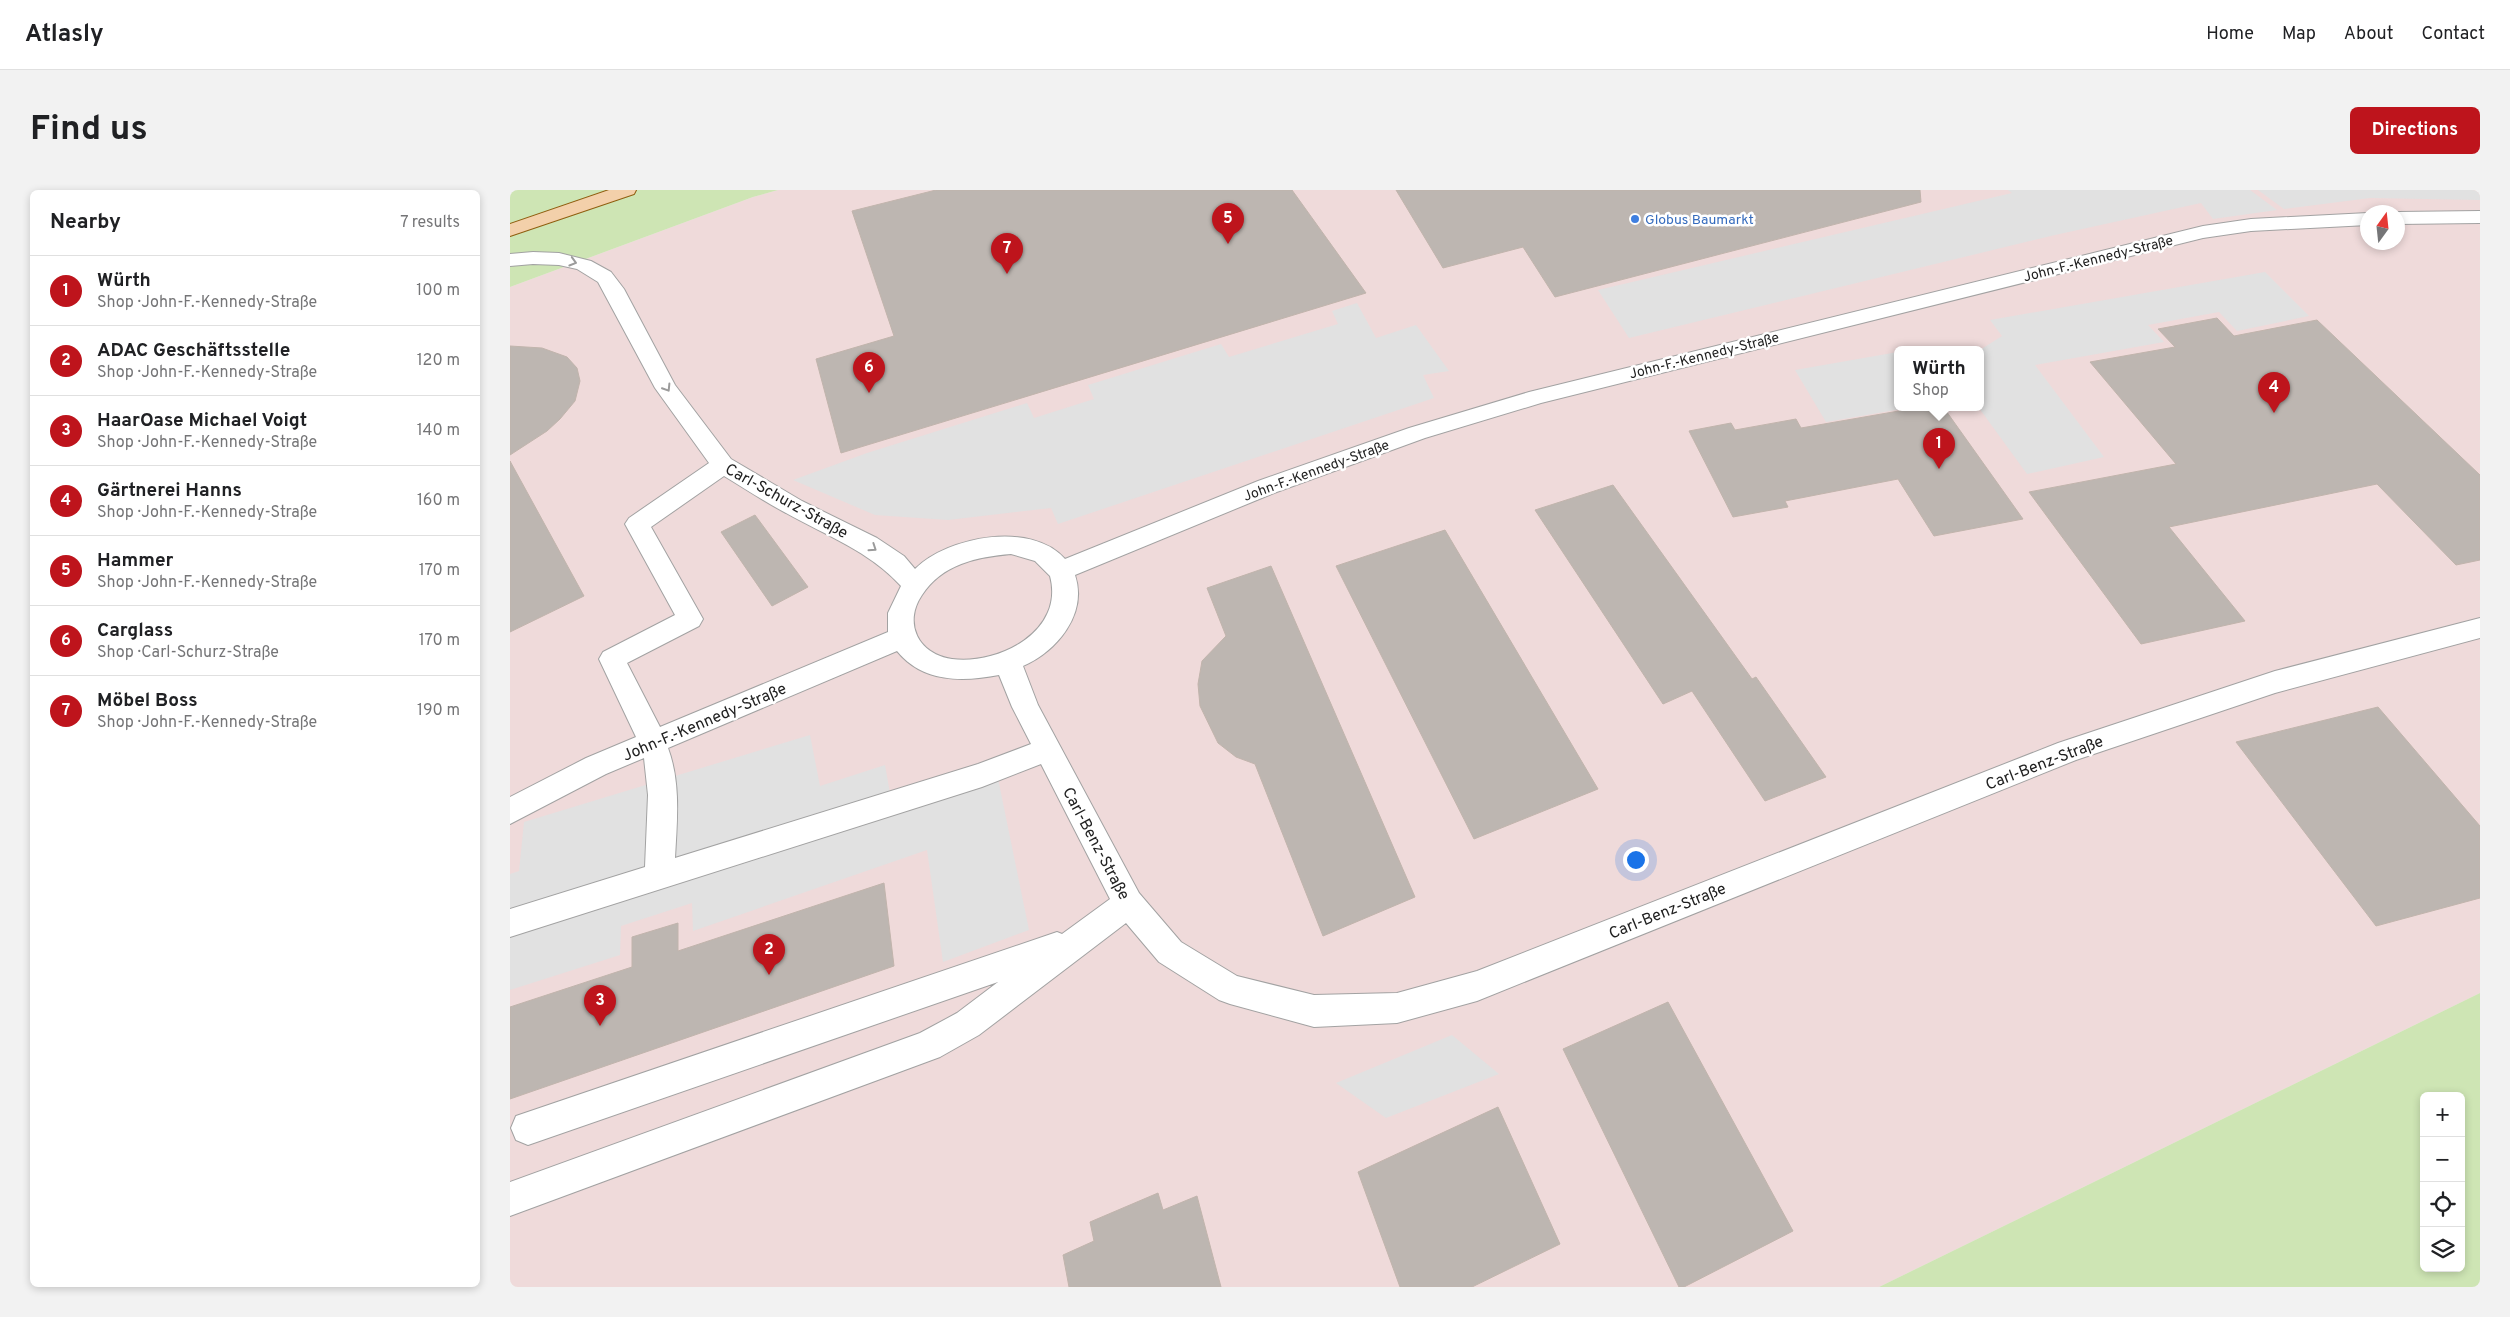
<!DOCTYPE html>
<meta charset="utf-8">
<style>
body{margin:0;font-family:Overpass,sans-serif;background:#f2f2f2;color:#202124}
.controls{position:absolute;right:15px;bottom:15px;display:grid;overflow:hidden;border-radius:8px;box-shadow:0 2px 8px #0003}
.controls button{width:45px;height:45px;display:grid;place-items:center;padding:0;border:0;border-bottom:1px solid #e0e0e0;background:#fff;color:#202124;font:25px sans-serif}
.compass{position:absolute;left:1850px;top:15px;width:45px;height:45px;border-radius:50%;background:#fff;box-shadow:0 2px 8px #0003;rotate:15deg}
.you{position:absolute;left:1125px;top:669px;width:18px;height:18px;margin:-12px;border:4px solid #fff;border-radius:50%;background:#1a73e8;box-shadow:0 0 0 8px #1a73e833}
.badge{display:grid;place-items:center;width:32px;height:32px;border-radius:50%;background:#be141c;color:#fff;font-size:16px;font-weight:700}
.pin{position:absolute;translate:-50% -41px;filter:drop-shadow(0 1px 2px #0008)}
.pin::after{content:'';position:absolute;top:26px;width:18px;height:15px;background:inherit;clip-path:polygon(0 0,100% 0,50% 100%)}
.popup{position:absolute;left:1384px;top:156px;width:90px;height:65px;box-sizing:border-box;display:grid;place-content:center;border-radius:8px;background:#fff;filter:drop-shadow(0 1px 4px #0005);font-size:16px;white-space:nowrap;color:#757577}
.popup b{font-size:19px;color:#202124}
.popup::after{content:'';position:absolute;left:50%;top:100%;margin-left:-10px;border:10px solid transparent;border-top-color:#fff}
.list{margin:0;padding:0;list-style:none}
h2{display:flex;justify-content:space-between;align-items:center;height:65px;margin:0;padding:0 20px;font-size:21px}
h2 small{font-size:16px;font-weight:400;color:#757577}
.list li{display:grid;grid-template-columns:32px 1fr auto;gap:15px;align-items:center;box-sizing:border-box;height:70px;padding:0 20px;border-top:1px solid #e0e0e0}
.list b{display:block;font-size:19px;white-space:nowrap}
.list p{margin:0;font-size:16px;white-space:nowrap;color:#757577}
.list em{font-size:16px;font-style:normal;color:#757577}
.icon{flex:none;width:28px;height:28px;fill:none;stroke:currentColor;stroke-width:2;stroke-linecap:round;stroke-linejoin:round}
.map{position:relative;flex:none;width:1970px;height:1097px;overflow:hidden;border-radius:8px}
header{display:flex;align-items:center;gap:30px;box-sizing:border-box;height:70px;padding:0 25px;background:#fff;border-bottom:1px solid #e0e0e0}
header strong{font-size:24px}
nav{display:flex;gap:28px;margin-inline-start:auto;font-size:18px}
.intro{display:flex;align-items:center;justify-content:space-between;box-sizing:border-box;height:120px;padding:0 30px}
h1{margin:0;font-size:35px}
.button{padding:12px 22px;border-radius:8px;background:#be141c;color:#fff;font-size:18px;font-weight:700}
main{display:flex;gap:30px;padding:0 30px}
aside{flex:1;background:#fff;border-radius:8px;box-shadow:0 2px 8px #0003}
.map>svg:first-child{display:block}
.commercial{fill:#efdada;fill-rule:evenodd}
.grass{fill:#cee5b4;fill-rule:evenodd}
.parking{fill:#e1e1e1}
.building{fill:#bdb6b1;stroke:#c1b4ac}
.lines{fill:none;stroke-linecap:round;stroke-linejoin:round}
.minor-casing{stroke:#a2a2a2;stroke-width:2}
.major-casing{stroke:#8f5e0f;stroke-width:2}
.minor{fill:#fff;fill-rule:evenodd}
.major{fill:#f3d0aa;fill-rule:evenodd}
.oneway{stroke:#9b9b9b}
.shop-dot{fill:#3f7fe0;stroke:#fff;stroke-width:2}
.labels{text-anchor:middle;stroke-width:5;stroke-linejoin:round;paint-order:stroke}
.far-shop-label{font-size:14px;fill:#366cbe;stroke:#fff;text-anchor:start}
.far-street-label{font-size:14px;fill:#212121;stroke:#fff}
.street-label{font-size:16px;fill:#212121;stroke:#fff}
</style>
<header>
<strong>Atlasly</strong>
<nav><a>Home</a><a>Map</a><a>About</a><a>Contact</a></nav>
</header>
<div class="intro"><h1>Find us</h1><a class="button">Directions</a></div>
<main>
<aside>
<h2>Nearby<small>7 results</small></h2>
<ul class="list">
<li><span class="badge">1</span><div><b>Würth</b><p>Shop · John-F.-Kennedy-Straße</p></div><em>100 m</em></li>
<li><span class="badge">2</span><div><b>ADAC Geschäftsstelle</b><p>Shop · John-F.-Kennedy-Straße</p></div><em>120 m</em></li>
<li><span class="badge">3</span><div><b>HaarOase Michael Voigt</b><p>Shop · John-F.-Kennedy-Straße</p></div><em>140 m</em></li>
<li><span class="badge">4</span><div><b>Gärtnerei Hanns</b><p>Shop · John-F.-Kennedy-Straße</p></div><em>160 m</em></li>
<li><span class="badge">5</span><div><b>Hammer</b><p>Shop · John-F.-Kennedy-Straße</p></div><em>170 m</em></li>
<li><span class="badge">6</span><div><b>Carglass</b><p>Shop · Carl-Schurz-Straße</p></div><em>170 m</em></li>
<li><span class="badge">7</span><div><b>Möbel Boss</b><p>Shop · John-F.-Kennedy-Straße</p></div><em>190 m</em></li>
</ul>
</aside>
<div class="map">
<svg width="1970" height="1097" viewBox="0 0 1970 1097">
<rect width="100%" height="100%" fill="#f0ede8"/>
<path class="commercial" d="M 268,0 L 1970,0 L 1970,803 L 1369,1097 L 0,1097 L 0,97 L 243,7 ZM 1858,22 L 1888,22 L 1888,52 L 1858,52 ZM 1388,160 L 1470,160 L 1470,218 L 1388,218 Z"/>
<path class="grass" d="M 0,0 L 268,0 L 243,7 L 0,97 Z
M 1970,803 L 1970,1097 L 1369,1097 ZM 1914,906 L 1951,906 L 1951,1078 L 1914,1078 Z"/>
<path class="parking" d="M 1498,0 L 1740,0 L 1767,20 L 1703,29 L 1691,13 L 1545,45 L 1119,148 L 1088,100 L 1502,3 Z
M 1748,0 L 1970,0 L 1970,10 L 1860,8 L 1774,19 Z
M 1755,82 L 1799,126 L 1727,141 L 1709,122 L 1638,135 L 1654,152 L 1525,175 L 1594,267 L 1517,284 L 1469,218 L 1470,160 L 1492,146 L 1480,130 Z
M 847,113 L 866,148 L 906,135 L 939,181 L 913,185 L 924,208 L 548,334 L 541,318 L 438,330 L 365,325 L 283,290 L 357,263 L 517,213 L 524,228 L 584,209 L 578,195 L 711,154 L 719,167 L 828,134 L 822,121 Z
M 1388,162 L 1388,218 L 1397,218 L 1316,232 L 1285,180 Z
M 300,545 L 310,596 L 375,575 L 380,603 L 485,574 L 519,740 L 433,772 L 417,660 L 183,741 L 182,713 L 111,736 L 110,765 L 0,800 L 0,684 L 9,681 L 14,632 Z
M 942,845 L 989,884 L 876,928 L 826,893 Z"/>
<path class="building" d="M 426,0 L 782,0 L 856,103 L 331,263 L 306,169 L 384,146 L 342,21 Z
M 886,0 L 1410,0 L 1411,12 L 1045,107 L 1013,57 L 933,78 Z
M 1707,128 L 1724,146 L 1807,130 L 1970,285 L 1970,370 L 1946,375 L 1867,294 L 1659,337 L 1735,431 L 1631,454 L 1519,302 L 1666,274 L 1580,172 L 1665,157 L 1648,139 Z
M 0,156 L 32,158 L 57,167 L 67,178 L 70,191 L 65,211 L 50,229 L 37,241 L 0,265 Z
M 1406,218 L 1434,218 L 1513,329 L 1424,346 L 1388,289 L 1275,311 L 1278,317 L 1223,327 L 1179,241 L 1221,233 L 1225,240 L 1286,229 L 1291,238 Z
M 0,271 L 74,406 L 0,442 Z
M 1103,295 L 1242,489 L 1246,487 L 1316,587 L 1255,611 L 1182,501 L 1153,514 L 1025,320 Z
M 245,325 L 298,397 L 262,416 L 211,342 Z
M 935,340 L 1088,599 L 964,649 L 826,376 Z
M 761,376 L 905,707 L 813,746 L 745,574 L 726,567 L 708,553 L 690,516 L 688,494 L 692,471 L 716,446 L 697,398 Z
M 1868,517 L 1970,636 L 1970,708 L 1866,736 L 1726,552 Z
M 374,693 L 384,776 L 0,909 L 0,817 L 122,777 L 122,747 L 168,733 L 168,761 Z
M 1158,812 L 1283,1041 L 1174,1097 L 1169,1097 L 1053,859 Z
M 988,917 L 1050,1054 L 962,1097 L 890,1097 L 848,982 Z
M 648,1003 L 653,1020 L 687,1006 L 711,1097 L 559,1097 L 553,1065 L 584,1051 L 580,1032 Z"/>
<g class="lines">
<g class="minor-casing">
<path id="minor" d="M 1970,21 L 1970,33 L 1888,34 L 1888,22 Z
M 1858,23 L 1858,35 L 1741,41 L 1693,48 L 1031,213 L 915,248 L 764,303 L 565,385 C 578,424 547,461 513,476 L 528,515 L 629,703 L 671,752 L 727,786 L 804,805 L 887,803 L 967,781 L 1548,553 L 1765,481 L 1970,428 L 1970,448 L 1765,503 L 1566,570 L 967,811 L 887,833 L 804,837 L 720,814 L 709,810 L 649,772 L 616,733 L 469,845 L 430,867 L 0,1026 L 0,992 L 410,843 L 447,823 L 488,792 L 18,955 L 6,950 L 1,938 L 6,926 L 547,742 L 552,744 L 600,709 L 531,574 L 472,597 L 0,747 L 0,719 L 135,677 L 138,605 L 134,568 L 96,584 L 0,634 L 0,607 L 76,568 L 126,547 L 89,469 L 93,462 L 165,425 L 115,334 L 119,328 L 199,273 L 145,198 L 88,92 L 67,79 L 49,75 L 23,74 L 0,76 L 0,64 L 23,62 L 49,63 L 81,71 L 101,82 L 114,99 L 165,195 L 221,269 L 292,311 L 367,348 L 394,366 L 405,379 C 438,346 522,331 555,369 L 748,291 L 899,238 L 1019,202 L 1693,36 L 1741,29 ZM 214,286 C 234,298 255,312 276,323 C 317,346 359,361 391,396 L 378,423 L 378,442 L 150,537 L 117,473 L 189,436 L 193,429 L 141,337 ZM 501,364 L 525,371 L 540,386 C 555,441 489,475 442,469 C 408,464 393,433 412,405 C 432,374 467,367 501,364 ZM 387,461 C 413,493 453,492 489,485 L 502,517 L 521,554 L 468,574 L 165,668 C 167,631 171,593 158,558 Z"/>
</g>
<g class="major-casing">
<path id="major" d="M 99,0 L 126,0 L 124,4 L 0,46 L 0,34 Z"/>
</g>
<use href="#minor" class="minor"/>
<use href="#major" class="major"/>
</g>
<defs><path id="oneway-chevron" d="M-2-3.5L2.5 0L-2 3.5" fill="none" stroke-width="1.6" stroke-linecap="round" stroke-linejoin="round" transform="scale(1.25)"/></defs>
<g class="oneway">
<use href="#oneway-chevron" transform="translate(63 72) rotate(16)"/>
<use href="#oneway-chevron" transform="translate(157 198) rotate(58)"/>
<use href="#oneway-chevron" transform="translate(363 358) rotate(34)"/>
</g>
<circle class="shop-dot" cx="1125" cy="29" r="5"/>
<g class="labels">
<g class="far-shop-label">
<text x="1135" y="34">Globus Baumarkt</text>
</g>
<g class="far-street-label">
<text transform="translate(1588 68) rotate(-14)" y="5">John-F.-Kennedy-Straße</text>
<text transform="translate(1194 165) rotate(-14)" y="5">John-F.-Kennedy-Straße</text>
<text transform="translate(806 280) rotate(-20)" y="5">John-F.-Kennedy-Straße</text>
</g>
<g class="street-label">
<text transform="translate(277 310) rotate(29)" y="6">Carl-Schurz-Straße</text>
<text transform="translate(194 531) rotate(-23)" y="6">John-F.-Kennedy-Straße</text>
<text transform="translate(1534 572) rotate(-21)" y="6">Carl-Benz-Straße</text>
<text transform="translate(587 653) rotate(62)" y="6">Carl-Benz-Straße</text>
<text transform="translate(1157 720) rotate(-22)" y="6">Carl-Benz-Straße</text>
</g>
</g>
</svg>
<div class="controls">
<button>+</button>
<button>−</button>
<button><svg class="icon" aria-label="locate" viewBox="0 0 24 24"><circle cx="12" cy="12" r="6"/><path d="M12 2v4M12 18v4M2 12h4M18 12h4"/></svg></button>
<button><svg class="icon" aria-label="layers" viewBox="0 0 24 24"><path d="M12 4l9 5-9 5-9-5zM3 14l9 5 9-5"/></svg></button>
</div>
<svg class="compass" viewBox="-18 -18 36 36"><path d="M0-13l5 13h-10z" fill="#e53935"/><path d="M0 13l5-13h-10z" fill="#757577"/></svg>
<div class="you"></div>
<div class="pin badge" style="left:1429px;top:279px">1</div>
<div class="popup"><b>Würth</b>Shop</div>
<div class="pin badge" style="left:259px;top:785px">2</div>
<div class="pin badge" style="left:90px;top:836px">3</div>
<div class="pin badge" style="left:1764px;top:223px">4</div>
<div class="pin badge" style="left:718px;top:54px">5</div>
<div class="pin badge" style="left:359px;top:203px">6</div>
<div class="pin badge" style="left:497px;top:84px">7</div>
</div>
</main>
